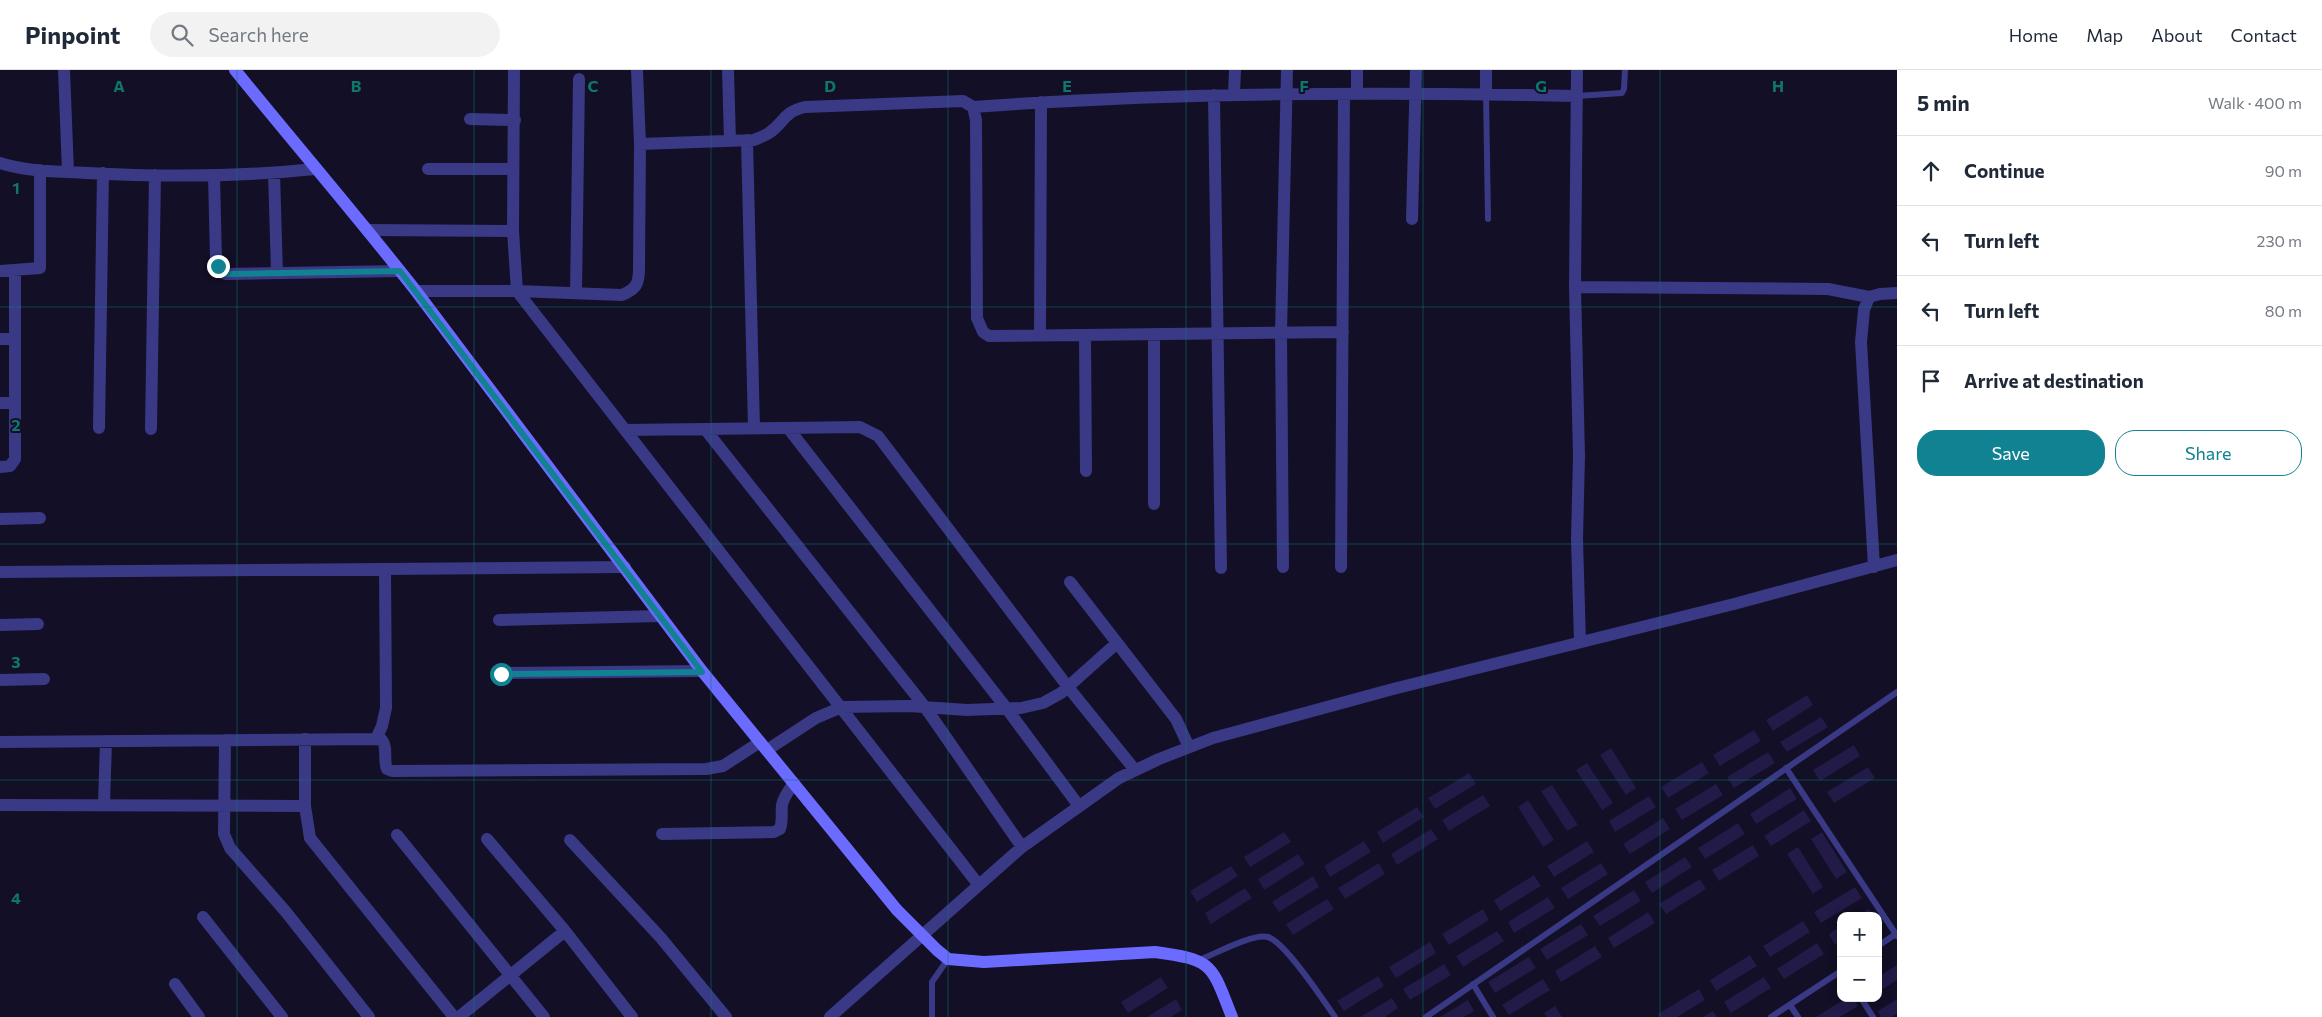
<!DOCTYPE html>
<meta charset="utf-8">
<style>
body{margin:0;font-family:Commissioner,sans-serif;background:#f2f2f3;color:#1f2937}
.controls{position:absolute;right:15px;bottom:15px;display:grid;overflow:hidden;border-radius:10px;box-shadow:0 2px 12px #0003}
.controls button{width:45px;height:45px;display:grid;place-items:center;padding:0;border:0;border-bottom:1px solid #e0e1e3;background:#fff;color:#1f2937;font:25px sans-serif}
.stop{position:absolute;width:15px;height:15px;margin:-11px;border:4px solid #118291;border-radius:50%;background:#fff}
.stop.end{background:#118291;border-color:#fff;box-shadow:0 1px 5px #0008}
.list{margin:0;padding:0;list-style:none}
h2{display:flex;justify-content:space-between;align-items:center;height:65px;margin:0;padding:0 20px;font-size:21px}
h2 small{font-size:16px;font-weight:400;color:#747a83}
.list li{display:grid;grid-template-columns:32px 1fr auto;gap:15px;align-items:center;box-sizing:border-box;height:70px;padding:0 20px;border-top:1px solid #e0e1e3}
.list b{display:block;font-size:19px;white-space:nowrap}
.list em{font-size:16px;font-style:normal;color:#747a83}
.actions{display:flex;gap:10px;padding:15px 20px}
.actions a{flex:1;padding:11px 0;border:1px solid #118291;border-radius:20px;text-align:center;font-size:18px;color:#118291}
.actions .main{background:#118291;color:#fff}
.icon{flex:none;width:28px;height:28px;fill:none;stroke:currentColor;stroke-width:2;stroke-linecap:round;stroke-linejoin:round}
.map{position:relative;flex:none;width:1897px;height:947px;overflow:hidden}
header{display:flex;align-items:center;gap:30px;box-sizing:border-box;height:70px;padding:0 25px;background:#fff;border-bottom:1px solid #e0e1e3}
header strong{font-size:24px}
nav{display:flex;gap:28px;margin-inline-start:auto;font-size:18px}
.search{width:350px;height:45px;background:#f2f2f3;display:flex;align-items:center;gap:12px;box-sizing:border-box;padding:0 18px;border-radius:28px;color:#747a83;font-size:19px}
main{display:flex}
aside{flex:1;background:#fff}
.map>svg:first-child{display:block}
.building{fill:#221a47}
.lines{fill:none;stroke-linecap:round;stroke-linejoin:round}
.lane{stroke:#393986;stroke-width:6}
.street{stroke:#393986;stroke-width:12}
.secondary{stroke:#6b6cff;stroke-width:12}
.route{stroke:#118291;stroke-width:6}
.grid{fill:none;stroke:#0f766e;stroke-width:1;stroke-opacity:0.55}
.grid-label{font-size:16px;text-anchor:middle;font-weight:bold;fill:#0f766e;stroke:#120f26;stroke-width:4;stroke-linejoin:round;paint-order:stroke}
</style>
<header>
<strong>Pinpoint</strong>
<div class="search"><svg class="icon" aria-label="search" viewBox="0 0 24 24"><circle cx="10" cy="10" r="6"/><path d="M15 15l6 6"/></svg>Search here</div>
<nav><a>Home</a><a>Map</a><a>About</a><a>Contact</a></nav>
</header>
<main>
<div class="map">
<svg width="1897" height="947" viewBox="0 0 1897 947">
<rect width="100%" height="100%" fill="#120f26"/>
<path class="building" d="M 1807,625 L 1813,635 L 1773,661 L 1766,650 Z
M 1821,647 L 1828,657 L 1787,682 L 1780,672 Z
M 1754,660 L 1761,671 L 1720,696 L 1713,685 Z
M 1854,675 L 1860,686 L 1820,711 L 1813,700 Z
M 1611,678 L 1636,718 L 1626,725 L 1600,685 Z
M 1768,682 L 1775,693 L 1734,718 L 1727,707 Z
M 1702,692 L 1709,703 L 1668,728 L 1661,717 Z
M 1587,693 L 1613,733 L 1602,740 L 1576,700 Z
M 1868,697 L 1875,708 L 1834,733 L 1827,722 Z
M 1469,703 L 1476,714 L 1435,739 L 1428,728 Z
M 1716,714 L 1723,725 L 1682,750 L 1675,739 Z
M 1552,715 L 1578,755 L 1567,761 L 1541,721 Z
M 1790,718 L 1797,729 L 1756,754 L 1750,744 Z
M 1483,725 L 1490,736 L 1449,761 L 1442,750 Z
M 1649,726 L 1656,737 L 1615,762 L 1609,751 Z
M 1528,730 L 1554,770 L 1543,777 L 1518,737 Z
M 1417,737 L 1424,747 L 1383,773 L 1377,762 Z
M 1804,740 L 1811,751 L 1771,776 L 1764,766 Z
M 1663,748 L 1670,759 L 1630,784 L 1623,774 Z
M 1738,753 L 1745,764 L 1705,789 L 1698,778 Z
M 1431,759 L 1438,769 L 1397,795 L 1391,784 Z
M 1284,762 L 1291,772 L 1250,797 L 1244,787 Z
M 1822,762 L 1847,802 L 1836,809 L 1811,769 Z
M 1364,771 L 1371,782 L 1330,807 L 1324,796 Z
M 1587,771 L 1594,782 L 1554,807 L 1547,796 Z
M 1753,775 L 1759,786 L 1719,811 L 1712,800 Z
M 1798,777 L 1823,817 L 1813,824 L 1787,784 Z
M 1298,784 L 1305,794 L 1264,820 L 1258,809 Z
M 1685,787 L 1692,797 L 1652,823 L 1645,812 Z
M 1379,793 L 1385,804 L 1345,829 L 1338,818 Z
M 1601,793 L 1608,804 L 1568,829 L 1561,818 Z
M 1231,796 L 1238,806 L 1197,832 L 1190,821 Z
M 1534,805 L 1541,816 L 1500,841 L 1494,830 Z
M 1313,806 L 1319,817 L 1279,842 L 1272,832 Z
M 1700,809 L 1706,819 L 1666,844 L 1659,834 Z
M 1855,817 L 1862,828 L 1821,853 L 1814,842 Z
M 1245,818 L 1252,828 L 1211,854 L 1205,843 Z
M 1634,820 L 1641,831 L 1600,856 L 1593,846 Z
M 1548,827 L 1555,838 L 1514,863 L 1508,852 Z
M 1327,829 L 1334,839 L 1293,865 L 1286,854 Z
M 1483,839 L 1489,850 L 1449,875 L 1442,864 Z
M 1869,839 L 1873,846 L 1858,846 Z
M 1648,842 L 1655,853 L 1614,878 L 1608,868 Z
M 1803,851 L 1810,862 L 1770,887 L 1763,876 Z
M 1581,854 L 1588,865 L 1547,890 L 1540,879 Z
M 1841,856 L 1841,871 L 1835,875 L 1829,864 Z
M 1497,861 L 1504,871 L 1463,897 L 1456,886 Z
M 1430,872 L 1436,883 L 1396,908 L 1389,897 Z
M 1817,873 L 1824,884 L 1784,909 L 1777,899 Z
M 1595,876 L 1602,887 L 1561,912 L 1555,901 Z
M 1750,885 L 1757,896 L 1716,921 L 1710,910 Z
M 1529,887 L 1536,898 L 1495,923 L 1488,912 Z
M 1444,894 L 1451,905 L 1410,930 L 1403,919 Z
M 1897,895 L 1897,910 L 1878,922 L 1878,907 Z
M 1378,906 L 1384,916 L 1344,941 L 1337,931 Z
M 1161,907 L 1168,918 L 1128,943 L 1121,932 Z
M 1764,907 L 1771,918 L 1731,943 L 1724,932 Z
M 1543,909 L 1550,920 L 1509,945 L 1502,935 Z
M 1699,919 L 1705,930 L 1677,947 L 1660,947 L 1658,944 Z
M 1392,928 L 1398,938 L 1385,947 L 1360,947 Z
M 1846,928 L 1853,928 L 1858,936 L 1840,947 L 1816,947 Z
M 1176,929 L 1182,940 L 1171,947 L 1147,947 Z
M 1897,929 L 1897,944 L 1892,947 L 1881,947 L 1878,941 Z
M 1468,930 L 1474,941 L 1464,947 L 1440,947 Z
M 1555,936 L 1562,947 L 1547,947 L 1544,943 Z
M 1713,941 L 1717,947 L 1703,947 Z"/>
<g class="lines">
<path class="lane" d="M 1486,24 L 1488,149
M 1577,26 L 1622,23 L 1624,19 L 1625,0
M 1786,698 L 1897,866
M 1878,876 L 1897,863
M 1199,890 C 1215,884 1253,863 1268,867 C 1285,872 1324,931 1335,947
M 1473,914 L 1493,947
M 1861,928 L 1873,947
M 1790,935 L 1798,947
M 932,947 L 932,912 L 948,889
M 1426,947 L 1897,622
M 1771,947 L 1841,901"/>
<path class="street" d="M 64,0 L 68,102
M 514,0 L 513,161 L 517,221 L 978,814
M 728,0 L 730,71
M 1486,0 L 1486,24
M 1577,0 L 1575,217 L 1579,386 L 1577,469 L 1580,572
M 1234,24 L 1235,0
M 1357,24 L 1357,0
M 1214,25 L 1221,498
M 973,37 C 1174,22 1376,22 1577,26
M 470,49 L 515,50
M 747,70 L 754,358
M 640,74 L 754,70 C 758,68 765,66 769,63 C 785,52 783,42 805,37 L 963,31 L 973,37 L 976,50 L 977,248 L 983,262 L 989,266 L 1343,262
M 0,93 C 27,102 58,101 87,103 C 163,107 239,107 315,99
M 428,99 L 513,99
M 274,103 L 277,203
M 214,105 L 216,190 L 220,202 L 226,204 L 400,201
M 1412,149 L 1416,0
M 368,160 L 513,161
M 0,201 L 40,198 L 40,100
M 1575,217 L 1828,219 L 1869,227
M 416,221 L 517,221 L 622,225 C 636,219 639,214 639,199 L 640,74 L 637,0
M 576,223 L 579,9
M 1040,265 L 1041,32
M 1085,265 L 1086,401
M 0,269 L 14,269
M 0,333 L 14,333
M 99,358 L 103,103
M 788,358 L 1007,639 L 1079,736
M 151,359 L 155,105
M 705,359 L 925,637 L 1022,777
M 625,360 L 860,357 L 878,366 L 1068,617 L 1135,700
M 0,397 L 10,396 L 15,389 L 15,201
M 1154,434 L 1154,264
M 0,449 L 40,448
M 1283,497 L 1281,263 L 1287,0
M 1341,497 L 1344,24
M 1874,497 L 1861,272 L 1864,240 L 1869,227 L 1880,224 L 1897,223
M 0,502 L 625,497
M 1070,512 L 1176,649 L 1189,677
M 499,550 L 660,546
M 0,555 L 38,554
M 501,603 L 702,601
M 0,610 L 44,609
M 305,669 L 305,736 L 310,768 L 454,947
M 376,669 L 382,656 L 386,638 L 385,499
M 225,670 L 224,764 L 230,778 L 286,842 L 369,947
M 0,672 L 376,669 L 382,670 C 388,678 383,690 387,699 L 392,701 L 706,699 L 723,696 L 760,672
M 767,680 L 816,648 L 842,637 L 909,636 L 967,640 L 1021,638 L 1043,633 L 1061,623 L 1117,573
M 0,735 L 305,736
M 104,735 L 106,671
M 662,764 L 774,762 L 780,759 C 783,751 781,743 782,735 C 784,726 789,720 794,713
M 397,765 L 544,947
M 487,769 L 565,861 L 632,947
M 570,770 L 661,868 L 726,947
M 203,847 L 282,947
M 175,914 L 199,947
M 459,947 L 565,861
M 830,947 L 1022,777 L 1119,708 L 1159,689 L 1213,668 L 1393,619 L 1734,534 L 1897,490"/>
<path class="secondary" d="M 235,0 C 295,74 357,146 416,221 L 702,601 L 897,840 L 937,880 L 948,889 L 984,892 L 1155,882 C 1214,890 1211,894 1232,947"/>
</g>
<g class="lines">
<path class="route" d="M 218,196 L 220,202 L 226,204 L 400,201 L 702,602 L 501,604"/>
</g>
<path class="grid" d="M 237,0 L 237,947M 474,0 L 474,947M 711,0 L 711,947M 948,0 L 948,947M 1186,0 L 1186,947M 1423,0 L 1423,947M 1660,0 L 1660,947M 0,237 L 1897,237M 0,474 L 1897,474M 0,710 L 1897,710"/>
<g class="grid-label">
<text x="119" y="22">A</text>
<text x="356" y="22">B</text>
<text x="593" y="22">C</text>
<text x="830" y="22">D</text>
<text x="1067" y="22">E</text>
<text x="1304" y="22">F</text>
<text x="1541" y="22">G</text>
<text x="1778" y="22">H</text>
<text x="16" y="124">1</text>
<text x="16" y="361">2</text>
<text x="16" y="598">3</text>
<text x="16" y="834">4</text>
</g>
</svg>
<div class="controls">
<button>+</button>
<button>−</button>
</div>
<div class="stop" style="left:501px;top:604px"></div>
<div class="stop end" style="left:218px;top:196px"></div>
</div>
<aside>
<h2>5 min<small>Walk · 400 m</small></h2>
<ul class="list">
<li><svg class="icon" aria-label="ahead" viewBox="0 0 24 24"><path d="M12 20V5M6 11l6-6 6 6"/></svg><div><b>Continue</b></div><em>90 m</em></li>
<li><svg class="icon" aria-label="left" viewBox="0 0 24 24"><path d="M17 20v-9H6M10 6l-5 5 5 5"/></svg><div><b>Turn left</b></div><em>230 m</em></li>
<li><svg class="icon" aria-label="left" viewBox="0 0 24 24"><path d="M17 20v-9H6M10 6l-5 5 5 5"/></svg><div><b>Turn left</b></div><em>80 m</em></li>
<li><svg class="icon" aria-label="arrive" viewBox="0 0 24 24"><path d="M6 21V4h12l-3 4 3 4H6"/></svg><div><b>Arrive at destination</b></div></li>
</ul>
<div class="actions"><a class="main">Save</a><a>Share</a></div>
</aside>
</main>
